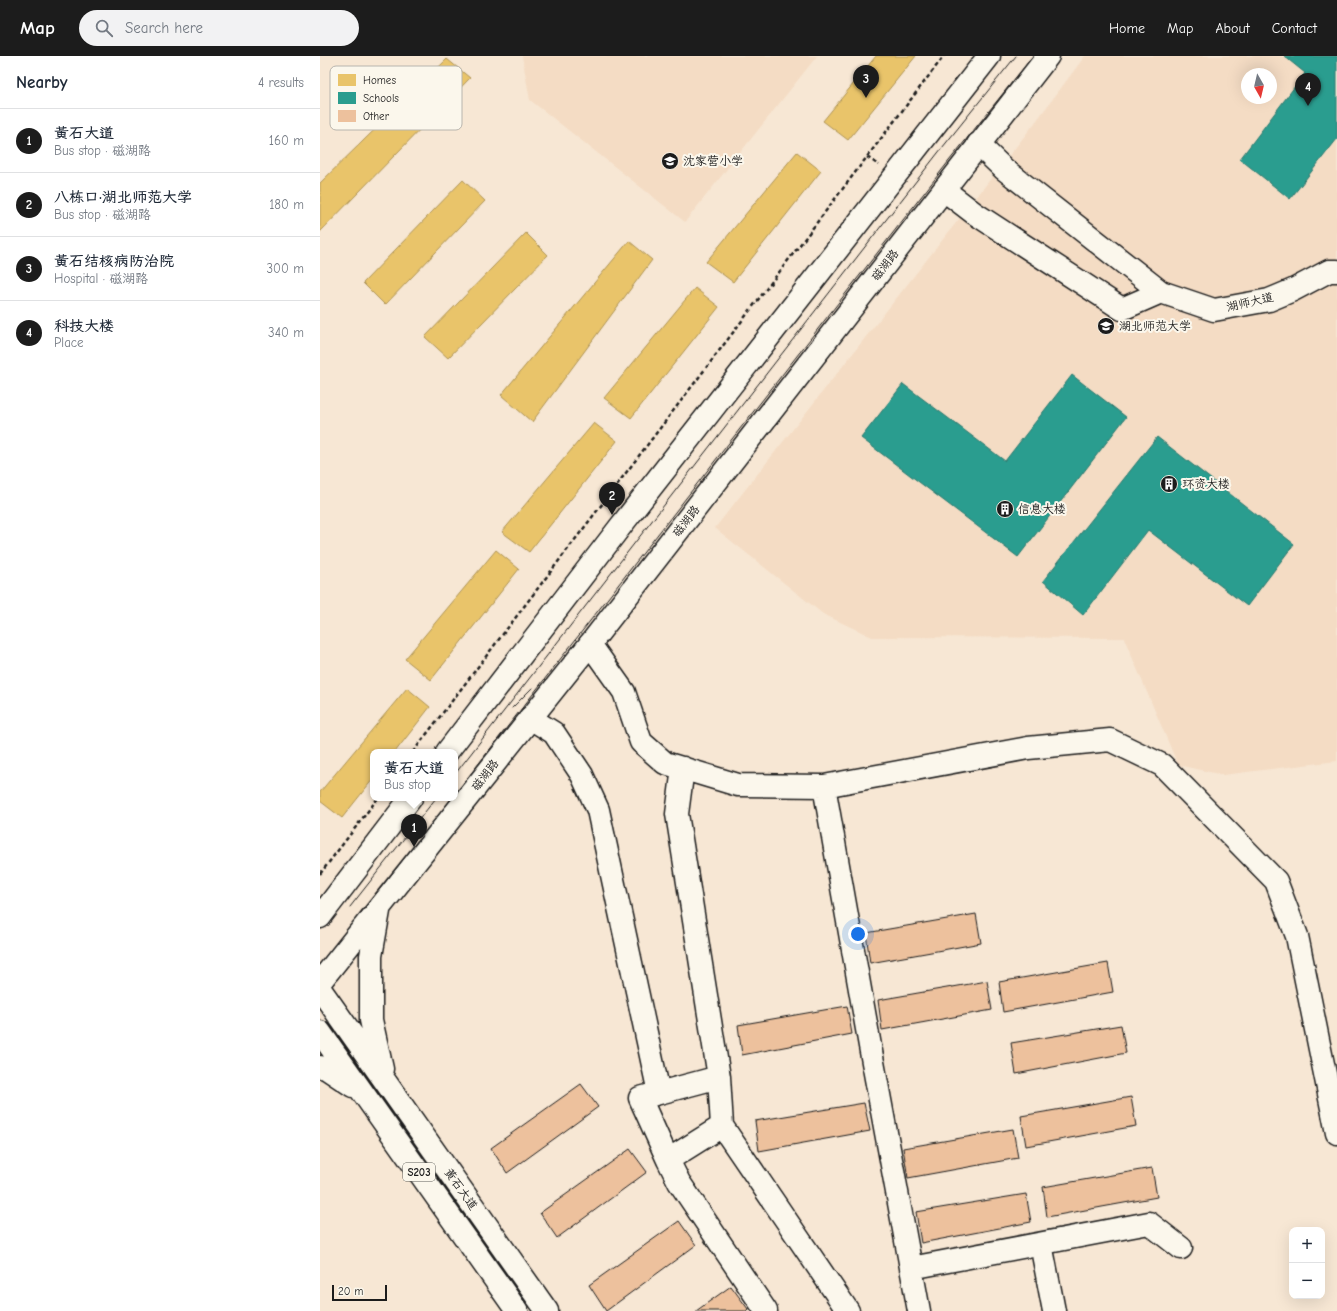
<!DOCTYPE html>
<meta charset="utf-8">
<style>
body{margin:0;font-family:"Comic Neue","LXGW WenKai TC",sans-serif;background:#f2f2f3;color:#1f2937}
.controls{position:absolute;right:12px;bottom:12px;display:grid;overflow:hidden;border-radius:8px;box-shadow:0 4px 16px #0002}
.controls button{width:36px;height:36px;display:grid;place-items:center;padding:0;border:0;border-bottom:1px solid #e0e1e3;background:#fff;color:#1f2937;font:20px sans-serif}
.compass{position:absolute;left:921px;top:12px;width:36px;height:36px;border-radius:50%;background:#fff;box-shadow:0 4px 16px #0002;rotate:172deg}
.scale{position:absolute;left:12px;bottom:10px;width:55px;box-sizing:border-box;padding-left:4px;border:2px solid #1c1c1c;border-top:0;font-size:11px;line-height:14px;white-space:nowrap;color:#1c1c1c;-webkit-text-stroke:3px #fbf7ec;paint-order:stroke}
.you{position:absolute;left:538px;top:878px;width:14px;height:14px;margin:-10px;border:3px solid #fff;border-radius:50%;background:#1a73e8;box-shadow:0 0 0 6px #1a73e833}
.badge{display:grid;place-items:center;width:26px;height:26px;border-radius:50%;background:#1c1c1c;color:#fff;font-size:13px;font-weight:700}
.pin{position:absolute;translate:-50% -33px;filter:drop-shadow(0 1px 2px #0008)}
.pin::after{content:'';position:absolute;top:21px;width:14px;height:12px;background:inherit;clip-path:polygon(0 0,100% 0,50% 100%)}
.popup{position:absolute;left:50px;top:693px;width:88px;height:52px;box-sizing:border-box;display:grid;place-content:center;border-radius:8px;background:#fff;filter:drop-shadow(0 1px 3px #0005);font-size:13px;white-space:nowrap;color:#747a83}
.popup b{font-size:15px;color:#1f2937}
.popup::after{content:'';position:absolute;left:50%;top:100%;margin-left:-8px;border:8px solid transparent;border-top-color:#fff}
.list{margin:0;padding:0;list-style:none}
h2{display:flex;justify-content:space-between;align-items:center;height:52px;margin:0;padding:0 16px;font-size:17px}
h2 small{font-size:13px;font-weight:400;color:#747a83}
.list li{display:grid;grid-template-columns:26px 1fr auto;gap:12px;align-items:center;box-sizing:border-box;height:64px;padding:0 16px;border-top:1px solid #e0e1e3}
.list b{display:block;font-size:15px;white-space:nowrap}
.list p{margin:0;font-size:13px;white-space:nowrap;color:#747a83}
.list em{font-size:13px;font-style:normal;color:#747a83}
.icon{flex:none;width:22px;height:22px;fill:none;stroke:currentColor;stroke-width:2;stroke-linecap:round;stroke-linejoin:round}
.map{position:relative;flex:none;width:1017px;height:1255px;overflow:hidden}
header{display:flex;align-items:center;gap:24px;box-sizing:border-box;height:56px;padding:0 20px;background:#1c1c1c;color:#fff}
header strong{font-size:19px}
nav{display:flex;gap:22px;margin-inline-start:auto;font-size:14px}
.search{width:280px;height:36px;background:#f2f2f3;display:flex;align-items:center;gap:10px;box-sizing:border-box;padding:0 14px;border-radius:22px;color:#747a83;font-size:15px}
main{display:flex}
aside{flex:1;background:#fff}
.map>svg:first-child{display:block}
.built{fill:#f4dcc4;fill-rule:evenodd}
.homes{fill:#e9c46a;stroke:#ac9253}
.schools{fill:#2a9d8f;stroke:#26766c}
.building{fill:#edc19d;stroke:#1c1c1c}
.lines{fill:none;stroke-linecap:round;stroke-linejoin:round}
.minor-casing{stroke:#1c1c1c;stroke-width:25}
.major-casing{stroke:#1c1c1c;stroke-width:25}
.path{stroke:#1c1c1c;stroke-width:2.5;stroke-dasharray:4 3;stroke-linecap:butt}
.minor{stroke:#fbf7ec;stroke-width:22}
.major{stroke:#fbf7ec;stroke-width:22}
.tram{stroke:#1c1c1c;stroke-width:1}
.labels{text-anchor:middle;stroke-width:4;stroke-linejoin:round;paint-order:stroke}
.shield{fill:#fbf7ec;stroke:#5f5e5a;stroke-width:1}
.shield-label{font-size:11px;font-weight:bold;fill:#1c1c1c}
.poi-label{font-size:12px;fill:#1c1c1c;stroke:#fbf7ec;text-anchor:start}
.street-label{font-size:12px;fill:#1c1c1c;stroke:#fbf7ec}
.key{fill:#fbf7ec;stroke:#b8b5ae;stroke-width:1}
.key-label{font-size:11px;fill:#1c1c1c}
</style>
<header>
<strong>Map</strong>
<div class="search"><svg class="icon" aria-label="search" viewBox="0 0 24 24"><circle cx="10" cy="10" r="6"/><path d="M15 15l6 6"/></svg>Search here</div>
<nav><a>Home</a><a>Map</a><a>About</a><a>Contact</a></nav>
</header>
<main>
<aside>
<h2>Nearby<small>4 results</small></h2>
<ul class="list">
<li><span class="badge">1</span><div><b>黄石大道</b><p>Bus stop · 磁湖路</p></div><em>160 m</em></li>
<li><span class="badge">2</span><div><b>八栋口·湖北师范大学</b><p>Bus stop · 磁湖路</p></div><em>180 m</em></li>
<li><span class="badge">3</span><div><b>黄石结核病防治院</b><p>Hospital · 磁湖路</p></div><em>300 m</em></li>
<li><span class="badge">4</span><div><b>科技大楼</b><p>Place</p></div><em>340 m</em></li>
</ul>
</aside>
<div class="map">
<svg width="1017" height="1255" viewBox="0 0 1017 1255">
<rect width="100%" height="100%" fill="#f7e7d4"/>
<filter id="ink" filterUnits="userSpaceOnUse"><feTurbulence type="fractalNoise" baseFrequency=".025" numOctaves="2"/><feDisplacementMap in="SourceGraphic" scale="8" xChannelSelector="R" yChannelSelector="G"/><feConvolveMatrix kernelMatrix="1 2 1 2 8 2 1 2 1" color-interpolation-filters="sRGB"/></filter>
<g filter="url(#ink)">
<path class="built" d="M 202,0 L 497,0 L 365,166 L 210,44 Z
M 765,0 L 1017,0 L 1017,705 L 903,719 L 858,709 L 804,582 L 552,581 L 503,558 L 395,472 L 714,68 ZM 927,18 L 951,18 L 951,42 L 927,42 Z"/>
<path class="homes" d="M 556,0 L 596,0 L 528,84 L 503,65 Z
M 127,3 L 150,22 L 0,176 L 0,127 Z
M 477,96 L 501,115 L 413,226 L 386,206 Z
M 143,124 L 165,145 L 65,249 L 43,227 Z
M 206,177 L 228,199 L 128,302 L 105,281 Z
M 309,185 L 332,204 L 212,366 L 181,339 Z
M 375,232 L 399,251 L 311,362 L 284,342 Z
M 274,367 L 297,385 L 209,496 L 182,476 Z
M 176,494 L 199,513 L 111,624 L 85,603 Z
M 87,632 L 110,651 L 75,696 L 53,696 L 53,723 L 22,762 L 0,745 L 0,736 Z"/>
<path class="schools" d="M 964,0 L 1017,0 L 1017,83 L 970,143 L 920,103 L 985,17 Z
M 752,319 L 806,361 L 698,501 L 541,382 L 583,328 L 685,405 Z
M 837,381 L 974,488 L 927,550 L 828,474 L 763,559 L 723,525 Z"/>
<path class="building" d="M 656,858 L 661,887 L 550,907 L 546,877 Z
M 788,907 L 793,936 L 683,956 L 679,926 Z
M 667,925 L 672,954 L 562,974 L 558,944 Z
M 527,950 L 532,978 L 422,999 L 418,969 Z
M 801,969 L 806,997 L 696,1018 L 691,987 Z
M 261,1028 L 278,1051 L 187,1117 L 171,1092 Z
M 811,1041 L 816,1070 L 706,1090 L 701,1060 Z
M 544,1047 L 550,1075 L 439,1095 L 435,1065 Z
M 693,1073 L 698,1102 L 588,1122 L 583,1092 Z
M 310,1093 L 327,1116 L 237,1182 L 220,1157 Z
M 832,1112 L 837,1141 L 727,1161 L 723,1131 Z
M 706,1138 L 711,1166 L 601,1187 L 596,1156 Z
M 359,1165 L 376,1189 L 286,1255 L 269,1229 Z
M 411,1230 L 428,1253 L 426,1255 L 376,1255 Z"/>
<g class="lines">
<g class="minor-casing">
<path id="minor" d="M 658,88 L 684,113 L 841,236 L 894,254 L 949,244 L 973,234 L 1009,215 L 1017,215
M 624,134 L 654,157 L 802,253 L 841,236
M 270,588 L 304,636 L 321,686 L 345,707 L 418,729 L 504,730 L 708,692 L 790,684 L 842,709 L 956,825 L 977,880 L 1017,1077
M 210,662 L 234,677 L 262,719 L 278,754 L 339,1037
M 363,712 L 357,758 L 399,1021 L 402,1070 L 528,1255
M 504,730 L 550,990 L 599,1255
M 399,1021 L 320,1042 L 348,1104 L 402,1070
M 348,1104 L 359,1126 L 446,1255
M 721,1188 L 734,1255
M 591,1212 L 829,1167 L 861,1192"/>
</g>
<g class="major-casing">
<path id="major" d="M 127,696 L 300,471 L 669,0
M 59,855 L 51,900 L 51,964 L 62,1013
M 0,861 L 91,742
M 0,926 L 270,588 L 728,0
M 0,933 L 227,1255
M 0,976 L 197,1255
M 0,1011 L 6,1012 L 33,1030"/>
</g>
<path class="path" d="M 547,101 L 559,109
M 93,696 L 624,0
M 0,818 L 58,742"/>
<use href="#minor" class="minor"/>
<use href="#major" class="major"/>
<path class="tram" d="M 192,652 L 212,632
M 135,718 L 618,97 L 696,0
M 135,738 L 629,105 L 713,0
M 30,851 L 116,742
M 41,857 L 132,742"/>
</g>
</g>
<defs>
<g id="school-disc" transform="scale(0.9)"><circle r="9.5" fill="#1c1c1c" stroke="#fbf7ec"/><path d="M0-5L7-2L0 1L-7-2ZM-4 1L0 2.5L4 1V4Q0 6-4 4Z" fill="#fff"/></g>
<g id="university-disc" transform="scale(0.9)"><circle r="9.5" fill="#1c1c1c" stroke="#fbf7ec"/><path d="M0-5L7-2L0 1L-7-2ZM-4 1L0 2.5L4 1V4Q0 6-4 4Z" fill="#fff"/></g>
<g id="building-disc" transform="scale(0.9)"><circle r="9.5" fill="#1c1c1c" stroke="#fbf7ec"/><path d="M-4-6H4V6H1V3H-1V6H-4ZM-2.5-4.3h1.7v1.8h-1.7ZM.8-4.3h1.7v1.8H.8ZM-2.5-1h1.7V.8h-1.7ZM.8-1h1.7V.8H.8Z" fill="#fff"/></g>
</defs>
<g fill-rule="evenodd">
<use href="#school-disc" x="350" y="105"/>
<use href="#university-disc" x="786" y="270"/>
<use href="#building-disc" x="849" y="428"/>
<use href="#building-disc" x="685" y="453"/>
</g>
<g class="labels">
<rect class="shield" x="83" y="1107" width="32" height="18" rx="3"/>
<g class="shield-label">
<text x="99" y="1120">S203</text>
</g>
<g class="poi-label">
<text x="363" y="109">沈家营小学</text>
<text x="799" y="274">湖北师范大学</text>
<text x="862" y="432">环资大楼</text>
<text x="698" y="457">信息大楼</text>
</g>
<g class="street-label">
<text transform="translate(565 209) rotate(-52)" y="4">磁湖路</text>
<text transform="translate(930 246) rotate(-13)" y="4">湖师大道</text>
<text transform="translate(366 465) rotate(-52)" y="4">磁湖路</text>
<text transform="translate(165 719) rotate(-52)" y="4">磁湖路</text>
<text transform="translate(141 1133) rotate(55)" y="4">黄石大道</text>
</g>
</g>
<rect x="10" y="10" width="132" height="64" rx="6" class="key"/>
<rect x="18" y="18" width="18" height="12" fill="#e9c46a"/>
<rect x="18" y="36" width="18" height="12" fill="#2a9d8f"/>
<rect x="18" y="54" width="18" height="12" fill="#edc19d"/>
<g class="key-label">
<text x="43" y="28">Homes</text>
<text x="43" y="46">Schools</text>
<text x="43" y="64">Other</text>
</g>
</svg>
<div class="controls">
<button>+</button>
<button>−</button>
</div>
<svg class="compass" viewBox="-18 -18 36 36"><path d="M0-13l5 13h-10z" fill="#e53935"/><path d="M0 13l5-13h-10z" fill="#747a83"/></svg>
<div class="scale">20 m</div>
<div class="you"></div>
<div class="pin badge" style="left:94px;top:791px">1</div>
<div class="popup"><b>黄石大道</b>Bus stop</div>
<div class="pin badge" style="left:292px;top:459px">2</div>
<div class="pin badge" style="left:546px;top:42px">3</div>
<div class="pin badge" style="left:988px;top:50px">4</div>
</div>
</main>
